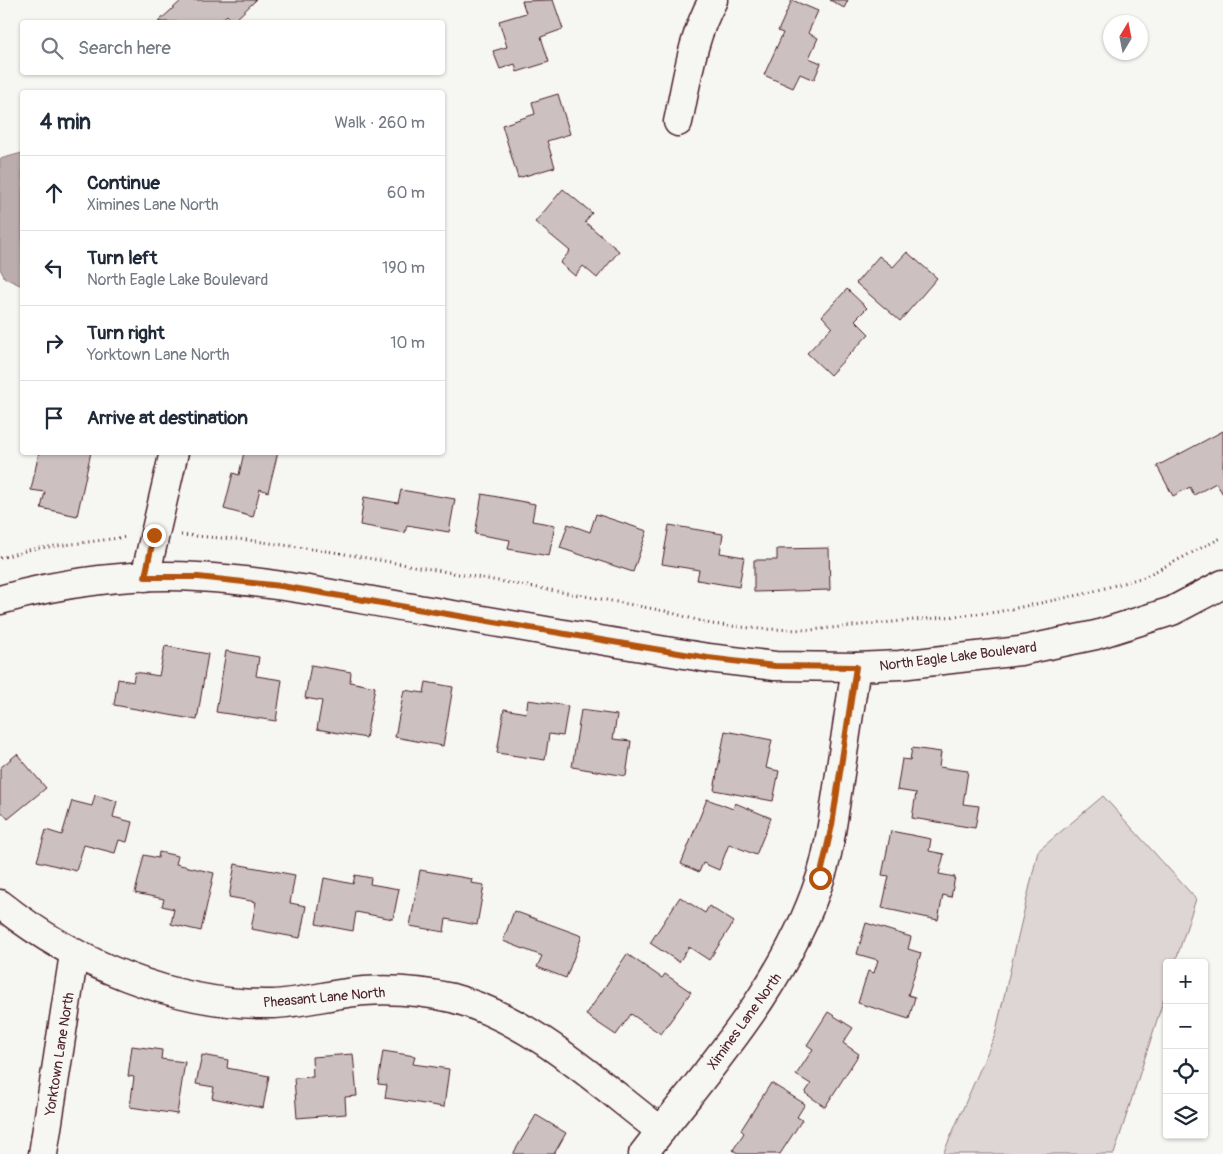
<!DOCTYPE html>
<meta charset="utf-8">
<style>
body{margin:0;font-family:Pangolin,sans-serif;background:#f2f2f3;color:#1f2937}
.controls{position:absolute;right:15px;bottom:15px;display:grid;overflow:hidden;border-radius:5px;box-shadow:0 1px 4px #0004}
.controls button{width:45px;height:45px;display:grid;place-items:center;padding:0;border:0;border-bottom:1px solid #e0e1e3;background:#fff;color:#1f2937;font:25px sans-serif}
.compass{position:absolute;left:1103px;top:15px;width:45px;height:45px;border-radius:50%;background:#fff;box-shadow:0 1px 4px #0004;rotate:10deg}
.stop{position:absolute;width:15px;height:15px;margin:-11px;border:4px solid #b45309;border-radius:50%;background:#fff}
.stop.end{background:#b45309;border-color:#fff;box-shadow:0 1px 5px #0008}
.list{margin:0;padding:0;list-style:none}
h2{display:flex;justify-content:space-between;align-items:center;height:65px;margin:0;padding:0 20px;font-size:21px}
h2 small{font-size:16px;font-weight:400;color:#747a83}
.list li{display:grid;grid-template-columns:32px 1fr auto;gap:15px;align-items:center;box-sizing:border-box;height:75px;padding:0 20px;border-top:1px solid #e0e1e3}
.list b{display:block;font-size:19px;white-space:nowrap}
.list p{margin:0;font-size:16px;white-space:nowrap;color:#747a83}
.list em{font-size:16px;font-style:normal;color:#747a83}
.icon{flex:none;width:28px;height:28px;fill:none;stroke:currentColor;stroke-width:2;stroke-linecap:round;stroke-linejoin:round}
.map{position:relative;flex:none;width:1223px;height:1154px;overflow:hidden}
.search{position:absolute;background:#fff;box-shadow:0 1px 4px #0004;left:20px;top:20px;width:425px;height:55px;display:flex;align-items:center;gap:12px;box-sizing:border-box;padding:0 18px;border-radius:5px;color:#747a83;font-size:19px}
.panel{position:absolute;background:#fff;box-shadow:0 1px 4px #0004;left:20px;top:90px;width:425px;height:365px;border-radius:5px}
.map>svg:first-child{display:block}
.green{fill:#ddd6d5;stroke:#947a80}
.water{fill:#bbadae;stroke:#8e747a}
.building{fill:#ccc1c0;stroke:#4a1f2b}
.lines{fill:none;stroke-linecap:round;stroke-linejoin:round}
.street-casing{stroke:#4a1f2b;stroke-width:31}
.secondary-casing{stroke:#4a1f2b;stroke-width:31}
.path{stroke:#4a1f2b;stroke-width:3;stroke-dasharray:1 4;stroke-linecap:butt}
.street{stroke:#f6f6f2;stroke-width:28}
.secondary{stroke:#f6f6f2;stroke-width:28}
.route{stroke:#b45309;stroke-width:6}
.labels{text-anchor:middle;stroke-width:4.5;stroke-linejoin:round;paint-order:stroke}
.street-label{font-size:14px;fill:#4a1f2b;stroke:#f6f6f2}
</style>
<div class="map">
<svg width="1223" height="1154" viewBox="0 0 1223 1154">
<rect width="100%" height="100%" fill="#f6f6f2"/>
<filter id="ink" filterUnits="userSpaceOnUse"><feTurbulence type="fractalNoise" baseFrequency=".02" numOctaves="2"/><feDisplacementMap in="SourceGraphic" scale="10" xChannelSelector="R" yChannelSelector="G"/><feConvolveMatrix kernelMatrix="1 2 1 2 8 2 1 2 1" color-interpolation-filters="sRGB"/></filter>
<g filter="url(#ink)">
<path class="green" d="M 1103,796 L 1196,899 L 1175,963 L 1167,963 L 1167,989 L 1114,1154 L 943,1154 L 995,1035 L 1038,851 Z"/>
<path class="water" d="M 22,153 L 22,286 L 5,278 L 0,269 L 0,159 Z"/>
<path class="building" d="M 182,0 L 256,0 L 233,22 L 227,15 L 219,22 L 158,22 Z
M 553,0 L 563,29 L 541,37 L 549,62 L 517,72 L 515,64 L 500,69 L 493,51 L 507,47 L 499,21 L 526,13 L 522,1 Z
M 792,0 L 818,11 L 808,33 L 818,38 L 809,58 L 821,63 L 814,80 L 800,74 L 793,88 L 764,75 L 783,33 L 778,31 Z
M 830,0 L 848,0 L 844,8 Z
M 558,94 L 570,134 L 547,141 L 555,167 L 518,178 L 502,125 L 535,114 L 532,102 Z
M 563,189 L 592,213 L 585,222 L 619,251 L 597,278 L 583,266 L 575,276 L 560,263 L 570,251 L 535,222 Z
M 907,252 L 937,278 L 900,321 L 856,283 L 879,256 L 893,267 Z
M 847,289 L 867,308 L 855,320 L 869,334 L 830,375 L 807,353 L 832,327 L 822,316 Z
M 1223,431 L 1223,494 L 1216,483 L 1194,495 L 1190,487 L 1173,496 L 1157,466 Z
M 39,452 L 91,452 L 77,516 L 41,508 L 45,492 L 31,490 Z
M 244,452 L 278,452 L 268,492 L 260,489 L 253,517 L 224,509 L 233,473 L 239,475 Z
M 401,490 L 455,499 L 449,532 L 407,525 L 405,533 L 360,525 L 364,497 L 398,503 Z
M 482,494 L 535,504 L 532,521 L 555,525 L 549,556 L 508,549 L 510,540 L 475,534 Z
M 596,514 L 647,531 L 633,572 L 560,548 L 568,524 L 590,532 Z
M 669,525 L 723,534 L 720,553 L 744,557 L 739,587 L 697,580 L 699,570 L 662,564 Z
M 829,548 L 830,590 L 754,592 L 754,560 L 777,560 L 777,549 Z
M 165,646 L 208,654 L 197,720 L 114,705 L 118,679 L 133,682 L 135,672 L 159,676 Z
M 226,651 L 259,657 L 256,676 L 282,680 L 276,721 L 216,712 Z
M 311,665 L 351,672 L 350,682 L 375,687 L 366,738 L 317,729 L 322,701 L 305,698 Z
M 426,682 L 453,687 L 443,746 L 395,737 L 404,690 L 424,693 Z
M 528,700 L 568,706 L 563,736 L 549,734 L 545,760 L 497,753 L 504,709 L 526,713 Z
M 581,710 L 617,715 L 613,739 L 631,741 L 626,776 L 572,767 Z
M 725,731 L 772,740 L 766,768 L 779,771 L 773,801 L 714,790 Z
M 912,748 L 941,752 L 939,767 L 968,771 L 963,804 L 979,806 L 975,828 L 912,818 L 916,793 L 897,790 L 902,759 L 910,760 Z
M 17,754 L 46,788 L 8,819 L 0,810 L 0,768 Z
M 95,795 L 117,801 L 113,817 L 132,822 L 127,842 L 119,840 L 115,853 L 84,845 L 76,871 L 37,861 L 46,830 L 62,835 L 72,801 L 92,806 Z
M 707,799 L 733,809 L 735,803 L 771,818 L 756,855 L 729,844 L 719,870 L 703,863 L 699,872 L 681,864 Z
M 891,831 L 931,839 L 929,851 L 944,854 L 939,874 L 955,877 L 951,897 L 943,895 L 938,920 L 882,908 L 889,876 L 882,875 Z
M 159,852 L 178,856 L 176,864 L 214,873 L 201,931 L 171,924 L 174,909 L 162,906 L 164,899 L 135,893 L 144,855 L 158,858 Z
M 235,864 L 295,875 L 290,903 L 306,906 L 300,938 L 251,929 L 256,902 L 229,897 Z
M 420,870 L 472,879 L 471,883 L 484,885 L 477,925 L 446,919 L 444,932 L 410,926 Z
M 355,875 L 371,878 L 370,884 L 399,889 L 393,919 L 356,912 L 353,931 L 316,924 L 324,878 L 353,884 Z
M 680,897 L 705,913 L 709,906 L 734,922 L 709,960 L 689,947 L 679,962 L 650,943 Z
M 514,911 L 582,936 L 566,978 L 537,967 L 542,956 L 503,941 Z
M 866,923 L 911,937 L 908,949 L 921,953 L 908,995 L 915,997 L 909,1019 L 858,1003 L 868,971 L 874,973 L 878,960 L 857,954 Z
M 627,954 L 662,978 L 665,974 L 691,992 L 661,1034 L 631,1014 L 616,1035 L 586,1015 Z
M 828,1012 L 853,1028 L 843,1043 L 859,1054 L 825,1107 L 805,1093 L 811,1084 L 796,1075 L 813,1049 L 807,1045 Z
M 132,1046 L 162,1050 L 161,1059 L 185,1062 L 177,1114 L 130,1107 L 134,1077 L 128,1076 Z
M 383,1051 L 415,1056 L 413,1064 L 449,1069 L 444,1107 L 385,1098 L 387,1085 L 378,1084 Z
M 353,1054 L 357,1096 L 345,1097 L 346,1114 L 297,1118 L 294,1078 L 313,1077 L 312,1057 Z
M 202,1055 L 228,1060 L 227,1068 L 269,1076 L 263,1108 L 212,1098 L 214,1087 L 196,1084 Z
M 771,1083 L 805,1104 L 797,1117 L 802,1120 L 780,1154 L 739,1154 L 733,1150 L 744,1133 L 741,1130 Z
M 536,1115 L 566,1133 L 554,1154 L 513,1154 Z"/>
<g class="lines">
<g class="street-casing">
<path id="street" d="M 678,122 C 687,81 692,37 713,0
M 145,577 L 174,452
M 0,904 C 74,963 175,1006 272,1004 C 303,1003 334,993 365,991 C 393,989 425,992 452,998 C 531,1019 597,1082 661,1131
M 43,1154 L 74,954
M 643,1154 C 710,1066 785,986 820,879 C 830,850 833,817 838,787 C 844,747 850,707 856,667"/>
</g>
<g class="secondary-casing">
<path id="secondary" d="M 0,600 C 62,582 133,573 198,577 C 272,581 345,597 418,609 C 515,626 611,642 708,658 L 775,666 L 856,667 L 900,665 L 1020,651 L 1096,635 L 1172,611 L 1223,584"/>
</g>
<path class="path" d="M 181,535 L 248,540 L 333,552 L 590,597 L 665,611 L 711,624 L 760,629 L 810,630 L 997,612 L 1084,594 L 1144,577 L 1223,537
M 0,558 L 32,549 L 127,537"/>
<use href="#street" class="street"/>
<use href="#secondary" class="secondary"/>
</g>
</g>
<g class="lines" filter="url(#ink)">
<path class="route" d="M 154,535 L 145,577 L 198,577 L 281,586 L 708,658 L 775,666 L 856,667 L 832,825 L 820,878"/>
</g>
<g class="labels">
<g class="street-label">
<text transform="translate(958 656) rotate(-7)" y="5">North Eagle Lake Boulevard</text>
<text transform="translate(324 997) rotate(-5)" y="5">Pheasant Lane North</text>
<text transform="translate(744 1021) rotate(-54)" y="5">Ximines Lane North</text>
<text transform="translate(59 1054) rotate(-81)" y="5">Yorktown Lane North</text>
</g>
</g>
</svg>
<div class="controls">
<button>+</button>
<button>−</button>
<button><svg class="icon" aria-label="locate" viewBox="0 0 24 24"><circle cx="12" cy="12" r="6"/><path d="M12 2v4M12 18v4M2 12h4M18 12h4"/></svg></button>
<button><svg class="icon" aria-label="layers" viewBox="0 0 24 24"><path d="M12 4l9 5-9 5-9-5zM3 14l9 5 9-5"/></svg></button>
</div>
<svg class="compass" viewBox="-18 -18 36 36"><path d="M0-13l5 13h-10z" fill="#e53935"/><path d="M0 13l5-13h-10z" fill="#747a83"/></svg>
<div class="stop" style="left:820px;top:878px"></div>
<div class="stop end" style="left:154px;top:535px"></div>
<div class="search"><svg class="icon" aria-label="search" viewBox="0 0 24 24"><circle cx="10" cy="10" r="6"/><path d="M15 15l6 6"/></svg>Search here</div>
<section class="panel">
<h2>4 min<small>Walk · 260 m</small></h2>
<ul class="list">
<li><svg class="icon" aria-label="ahead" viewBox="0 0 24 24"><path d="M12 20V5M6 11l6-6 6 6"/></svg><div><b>Continue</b><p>Ximines Lane North</p></div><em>60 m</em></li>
<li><svg class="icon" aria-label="left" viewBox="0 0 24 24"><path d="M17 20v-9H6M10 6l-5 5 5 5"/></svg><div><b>Turn left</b><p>North Eagle Lake Boulevard</p></div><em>190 m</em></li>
<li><svg class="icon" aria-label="right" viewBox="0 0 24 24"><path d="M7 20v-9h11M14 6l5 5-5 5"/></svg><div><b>Turn right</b><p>Yorktown Lane North</p></div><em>10 m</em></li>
<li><svg class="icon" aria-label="arrive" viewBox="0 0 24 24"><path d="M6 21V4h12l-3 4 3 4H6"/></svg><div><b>Arrive at destination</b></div></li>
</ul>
</section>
</div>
